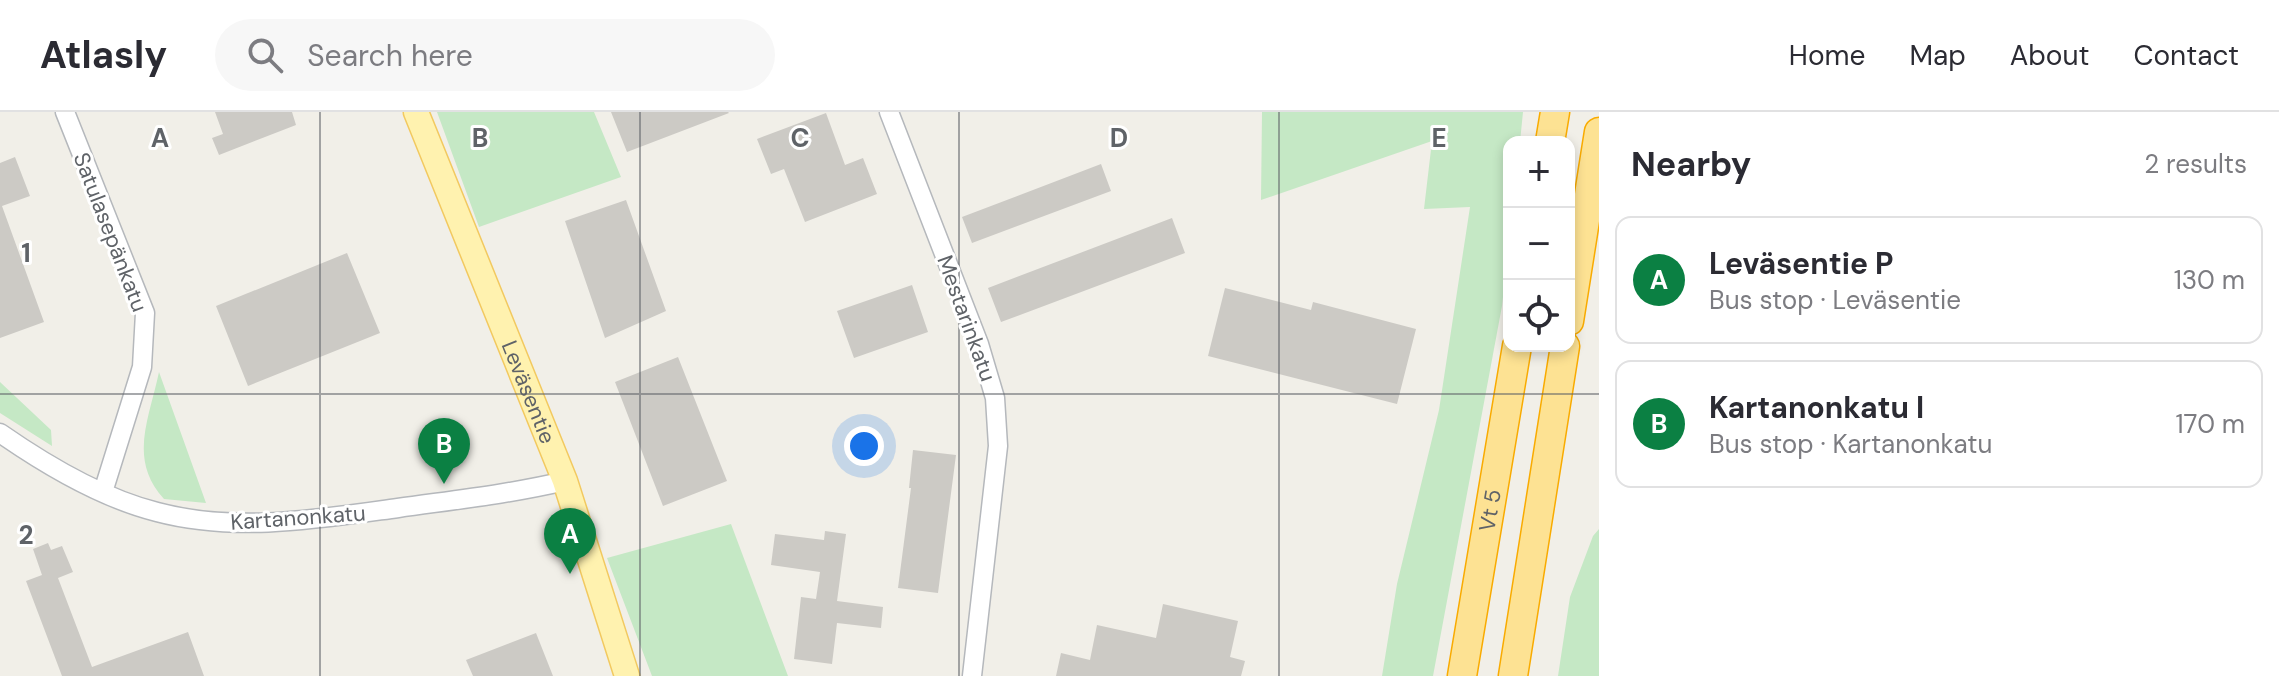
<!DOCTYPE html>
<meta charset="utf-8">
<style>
body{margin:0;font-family:"DM Sans",sans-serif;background:#f7f7f7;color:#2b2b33}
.controls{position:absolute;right:24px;top:24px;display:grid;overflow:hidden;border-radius:16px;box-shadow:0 4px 12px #0003}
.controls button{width:72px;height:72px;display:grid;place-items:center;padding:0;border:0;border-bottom:2px solid #e1e1e2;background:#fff;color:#2b2b33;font:40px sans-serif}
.you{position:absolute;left:864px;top:334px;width:28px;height:28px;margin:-20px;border:6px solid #fff;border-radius:50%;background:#1a73e8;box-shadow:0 0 0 12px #1a73e833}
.badge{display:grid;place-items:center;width:52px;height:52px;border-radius:50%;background:#0b8043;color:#fff;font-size:26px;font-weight:700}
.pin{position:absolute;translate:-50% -66px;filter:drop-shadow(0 2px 4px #0008)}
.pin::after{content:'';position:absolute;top:42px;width:28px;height:24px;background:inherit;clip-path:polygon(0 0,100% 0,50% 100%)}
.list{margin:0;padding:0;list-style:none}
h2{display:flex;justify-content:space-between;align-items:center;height:104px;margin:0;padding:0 32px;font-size:34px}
h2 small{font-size:26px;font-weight:400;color:#7c7c81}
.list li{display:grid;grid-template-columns:52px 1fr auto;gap:24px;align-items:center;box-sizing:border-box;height:128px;margin:0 16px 16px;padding:0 16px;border:2px solid #e1e1e2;border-radius:16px}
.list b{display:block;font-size:30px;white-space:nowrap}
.list p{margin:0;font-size:26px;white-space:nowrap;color:#7c7c81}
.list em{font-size:26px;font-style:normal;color:#7c7c81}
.icon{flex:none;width:44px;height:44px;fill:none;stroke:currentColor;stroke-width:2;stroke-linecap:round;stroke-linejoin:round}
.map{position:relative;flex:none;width:1599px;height:564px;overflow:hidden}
header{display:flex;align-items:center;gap:48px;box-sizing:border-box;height:112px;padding:0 40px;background:#fff;border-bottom:2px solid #e1e1e2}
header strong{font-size:38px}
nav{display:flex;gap:44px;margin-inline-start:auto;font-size:28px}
.search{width:560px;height:72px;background:#f7f7f7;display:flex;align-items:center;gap:20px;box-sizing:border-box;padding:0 28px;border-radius:44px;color:#7c7c81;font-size:30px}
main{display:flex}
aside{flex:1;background:#fff}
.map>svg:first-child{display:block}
.green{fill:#c5e8c5}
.building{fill:#cccac5}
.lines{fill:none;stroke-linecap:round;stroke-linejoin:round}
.minor-casing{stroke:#b5b8bc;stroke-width:21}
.major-casing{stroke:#f2c960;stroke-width:27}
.highway-casing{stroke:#f9ab00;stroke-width:31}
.minor{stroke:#fff;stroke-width:18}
.major{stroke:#fff2af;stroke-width:24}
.highway{stroke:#fde293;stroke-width:28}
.grid{fill:none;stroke:#5f6368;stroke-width:2;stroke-opacity:0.55}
.labels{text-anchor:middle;stroke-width:6;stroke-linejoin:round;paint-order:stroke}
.street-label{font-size:22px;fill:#5f6368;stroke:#fff}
.grid-label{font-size:26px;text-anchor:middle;font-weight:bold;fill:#5f6368;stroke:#fff;stroke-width:6;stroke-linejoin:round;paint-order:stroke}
</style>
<header>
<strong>Atlasly</strong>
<div class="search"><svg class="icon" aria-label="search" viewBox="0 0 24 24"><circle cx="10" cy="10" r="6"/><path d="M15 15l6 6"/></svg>Search here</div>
<nav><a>Home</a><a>Map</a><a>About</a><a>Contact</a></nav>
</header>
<main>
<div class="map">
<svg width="1599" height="564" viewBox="0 0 1599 564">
<rect width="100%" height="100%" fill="#f1efe8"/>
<path class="green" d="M 437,0 L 594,0 L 621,65 L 479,115 Z
M 1262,0 L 1523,0 L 1520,30 L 1509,30 L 1509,130 L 1502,194 L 1433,564 L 1382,564 L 1397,472 L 1439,298 L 1470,95 L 1424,97 L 1432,29 L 1261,88 Z
M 159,260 L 206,391 L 164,387 C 128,347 149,308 159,260 Z
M 0,270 L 51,318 L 52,334 L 0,301 Z
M 731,412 L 788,564 L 652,564 L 607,446 Z
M 1599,417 L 1599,564 L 1558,564 L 1570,485 L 1593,424 Z"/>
<path class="building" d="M 215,0 L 292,0 L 296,13 L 219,43 L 212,26 L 223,22 Z
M 611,0 L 728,0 L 729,1 L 627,40 Z
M 826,1 L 845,53 L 863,46 L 877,82 L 805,110 L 784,57 L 771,62 L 757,27 Z
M 15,45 L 30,84 L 2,94 L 44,210 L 0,226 L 0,51 Z
M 1101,52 L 1111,79 L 972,131 L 962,105 Z
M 626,88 L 666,199 L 605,226 L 565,109 Z
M 1172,106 L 1185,141 L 1001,210 L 988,176 Z
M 347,141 L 380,221 L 248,274 L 216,194 Z
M 912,173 L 928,220 L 854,246 L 837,199 Z
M 1225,176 L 1311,198 L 1313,190 L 1416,217 L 1397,292 L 1208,244 Z
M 678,245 L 727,369 L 663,394 L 615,270 Z
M 913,338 L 956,343 L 938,481 L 898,476 L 911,376 L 909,376 Z
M 825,419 L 846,422 L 837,489 L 883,495 L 881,516 L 837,511 L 832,552 L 794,547 L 801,485 L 816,487 L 820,460 L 771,453 L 775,422 L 824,428 Z
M 48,431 L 51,438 L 62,434 L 73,460 L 58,466 L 92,555 L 188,520 L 204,564 L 62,564 L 26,469 L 42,463 L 33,437 Z
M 1163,492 L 1238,509 L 1230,545 L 1245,549 L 1241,564 L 1056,564 L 1061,541 L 1090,548 L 1097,513 L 1156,526 Z
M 536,521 L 553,564 L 473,564 L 466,548 Z"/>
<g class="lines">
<g class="minor-casing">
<path id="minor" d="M 65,0 L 145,201 L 142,255 L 103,380
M 889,0 L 979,232 L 995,286 L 998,334 L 972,564
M 0,321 C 46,353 101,386 157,400 C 236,421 318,407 398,396 C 454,388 510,382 565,369"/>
</g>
<g class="major-casing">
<g id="major">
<path id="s1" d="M 416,0 L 565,369 L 627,564"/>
</g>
</g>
<g class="highway-casing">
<g id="highway">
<path d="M 1550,30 L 1555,0"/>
<path d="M 1569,209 L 1599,20"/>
<path id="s2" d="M 1462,564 L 1517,234"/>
<path d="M 1513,564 L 1565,234"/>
</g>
</g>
<use href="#minor" class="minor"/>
<use href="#major" class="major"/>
<use href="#highway" class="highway"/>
</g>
<path class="grid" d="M 320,0 L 320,564M 640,0 L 640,564M 959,0 L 959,564M 1279,0 L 1279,564M 0,282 L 1599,282"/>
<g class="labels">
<g class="street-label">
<text transform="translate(111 120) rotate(69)" y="8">Satulasepänkatu</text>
<text transform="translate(967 206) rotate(70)" y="8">Mestarinkatu</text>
<text dy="8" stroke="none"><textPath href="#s1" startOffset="302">Leväsentie</textPath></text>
<text dy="8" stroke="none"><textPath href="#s2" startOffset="168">Vt 5</textPath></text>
<text transform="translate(298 405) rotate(-4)" y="8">Kartanonkatu</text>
</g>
</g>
<g class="grid-label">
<text x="160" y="35">A</text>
<text x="480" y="35">B</text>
<text x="800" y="35">C</text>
<text x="1119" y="35">D</text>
<text x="1439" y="35">E</text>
<text x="26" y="150">1</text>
<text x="26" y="432">2</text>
</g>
</svg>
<div class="controls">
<button>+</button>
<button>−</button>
<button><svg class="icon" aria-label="locate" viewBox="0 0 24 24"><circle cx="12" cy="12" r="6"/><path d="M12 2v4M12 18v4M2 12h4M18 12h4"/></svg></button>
</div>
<div class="you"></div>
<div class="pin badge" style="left:570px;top:462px">A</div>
<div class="pin badge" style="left:444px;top:372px">B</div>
</div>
<aside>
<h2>Nearby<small>2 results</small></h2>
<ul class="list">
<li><span class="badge">A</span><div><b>Leväsentie P</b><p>Bus stop · Leväsentie</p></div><em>130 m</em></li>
<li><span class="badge">B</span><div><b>Kartanonkatu I</b><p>Bus stop · Kartanonkatu</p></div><em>170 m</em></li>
</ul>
</aside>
</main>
